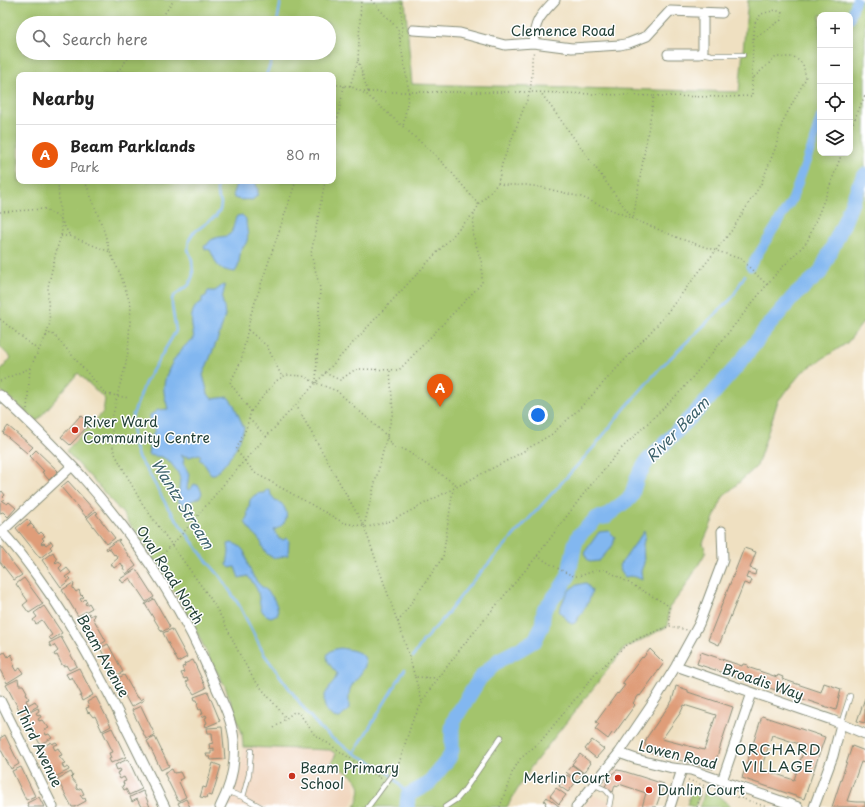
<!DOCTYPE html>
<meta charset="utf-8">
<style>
body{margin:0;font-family:"Playpen Sans",sans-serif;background:#f2f2f2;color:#222}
.controls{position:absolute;right:12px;top:12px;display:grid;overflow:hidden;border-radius:8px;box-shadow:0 2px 10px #0003}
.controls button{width:36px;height:36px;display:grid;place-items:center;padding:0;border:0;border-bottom:1px solid #e0e0e0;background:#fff;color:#222;font:20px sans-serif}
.you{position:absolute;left:538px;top:415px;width:14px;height:14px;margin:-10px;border:3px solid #fff;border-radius:50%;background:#1a73e8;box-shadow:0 0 0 6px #1a73e833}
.badge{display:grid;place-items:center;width:26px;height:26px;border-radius:50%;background:#ea580c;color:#fff;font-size:13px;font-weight:700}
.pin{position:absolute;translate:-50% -33px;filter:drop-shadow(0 1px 2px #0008)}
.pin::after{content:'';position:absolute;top:21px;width:14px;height:12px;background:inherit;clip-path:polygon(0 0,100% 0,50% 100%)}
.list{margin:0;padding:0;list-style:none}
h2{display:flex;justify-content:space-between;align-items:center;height:52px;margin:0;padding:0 16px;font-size:17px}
h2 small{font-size:13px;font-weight:400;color:#767676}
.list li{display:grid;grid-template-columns:26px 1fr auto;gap:12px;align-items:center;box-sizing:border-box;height:60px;padding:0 16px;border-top:1px solid #e0e0e0}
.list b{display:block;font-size:15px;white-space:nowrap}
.list p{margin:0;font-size:13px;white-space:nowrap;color:#767676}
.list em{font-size:13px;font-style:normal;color:#767676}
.icon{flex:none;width:22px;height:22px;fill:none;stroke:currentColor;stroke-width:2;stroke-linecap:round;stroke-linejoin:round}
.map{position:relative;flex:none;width:865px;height:807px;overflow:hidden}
.search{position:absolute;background:#fff;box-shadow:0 2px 10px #0003;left:16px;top:16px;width:320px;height:44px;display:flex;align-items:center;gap:10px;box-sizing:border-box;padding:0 14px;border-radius:22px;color:#767676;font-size:15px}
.panel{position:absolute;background:#fff;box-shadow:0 2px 10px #0003;left:16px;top:72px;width:320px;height:112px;border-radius:8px}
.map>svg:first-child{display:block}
.built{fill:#f1d5bd}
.green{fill:#a3c46c;stroke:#618050;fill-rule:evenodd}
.water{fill:#82b7f0;stroke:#507a92}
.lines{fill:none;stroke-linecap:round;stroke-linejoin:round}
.stream{stroke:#82b7f0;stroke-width:2.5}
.canal{stroke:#82b7f0;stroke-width:9}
.river{stroke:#82b7f0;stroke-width:15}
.building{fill:#df9d79;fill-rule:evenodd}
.lane-casing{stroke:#878e7a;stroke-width:6}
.street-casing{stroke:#878e7a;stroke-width:11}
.path{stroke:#878e7a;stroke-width:1.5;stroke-dasharray:1 3;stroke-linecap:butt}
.lane{stroke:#fff;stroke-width:4.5}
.street{stroke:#fff;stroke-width:9}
.poi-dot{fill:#c8321e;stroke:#fff;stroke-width:1.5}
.labels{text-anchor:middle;stroke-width:3;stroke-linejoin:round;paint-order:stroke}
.street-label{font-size:14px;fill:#1f3d34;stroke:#fff}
.poi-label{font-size:14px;fill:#1f3d34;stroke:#fff;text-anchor:start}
.water-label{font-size:15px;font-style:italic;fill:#3d626c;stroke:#fff}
.neighbourhood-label{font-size:15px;letter-spacing:1px;fill:#1f3d34;stroke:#fff}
</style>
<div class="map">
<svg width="865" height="807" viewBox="0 0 865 807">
<rect width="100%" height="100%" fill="#fff"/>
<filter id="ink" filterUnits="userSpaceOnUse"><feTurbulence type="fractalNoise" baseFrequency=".025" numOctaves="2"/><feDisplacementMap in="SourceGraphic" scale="8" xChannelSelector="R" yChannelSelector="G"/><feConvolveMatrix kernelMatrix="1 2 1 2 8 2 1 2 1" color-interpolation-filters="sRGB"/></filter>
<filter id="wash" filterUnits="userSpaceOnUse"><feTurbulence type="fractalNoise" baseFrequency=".012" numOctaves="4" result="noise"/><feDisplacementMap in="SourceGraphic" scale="16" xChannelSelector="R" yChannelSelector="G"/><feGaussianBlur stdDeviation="0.9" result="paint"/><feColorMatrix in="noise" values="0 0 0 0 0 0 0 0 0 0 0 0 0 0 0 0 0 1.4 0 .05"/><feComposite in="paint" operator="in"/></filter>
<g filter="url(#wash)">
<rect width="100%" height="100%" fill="#efe0c1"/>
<path class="built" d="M 243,747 L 330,750 L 336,754 L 331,763 L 355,782 L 356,796 L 350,807 L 228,807 L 240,769 L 243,757 Z
M 592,795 L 619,804 L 618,807 L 584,807 Z"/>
<path class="green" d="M 0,0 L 405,0 L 412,84 L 739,92 L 748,0 L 865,0 L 865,320 L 847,343 L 802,372 L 778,401 L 757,466 L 723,497 L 703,543 L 706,552 L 684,589 L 669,608 L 668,626 L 624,649 L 531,767 L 507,807 L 355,807 C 362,789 363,782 345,771 C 340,768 336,767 331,763 L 336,754 L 330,750 L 243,747 L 242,733 L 225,686 L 212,664 L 192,622 L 166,578 L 123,514 L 94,481 L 66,451 L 103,412 L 105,399 L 78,373 L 37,421 L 0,390 L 0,371 L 11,358 L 0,347 ZM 820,15 L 850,15 L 850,153 L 820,153 ZM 23,23 L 329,23 L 329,53 L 23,53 ZM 19,75 L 333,75 L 333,181 L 19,181 Z
M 705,791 L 720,797 L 731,807 L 700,807 Z
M 691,792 L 700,795 L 695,807 L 687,805 Z"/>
<path class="water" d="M 237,181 L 255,181 L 258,190 L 257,196 L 252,200 C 244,199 242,201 234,198 L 233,193 Z
M 242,215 L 246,219 C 246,232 252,240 241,249 L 238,267 L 235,272 C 214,269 218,264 210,250 L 205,249 L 204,246 L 207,245 C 213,234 224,239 230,234 C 234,231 233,222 237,216 Z
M 223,285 L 225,286 L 222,299 L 224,307 L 225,315 L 220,333 L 203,375 L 208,394 L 212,399 L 228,397 L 234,405 L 244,428 C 239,445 229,462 215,474 L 211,474 C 206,468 206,464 199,459 L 201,456 L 199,454 L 189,457 L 181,455 L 184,459 L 183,463 L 189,474 L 187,489 L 190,490 L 194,484 L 199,486 L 202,493 L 200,497 L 189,502 L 187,512 L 184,504 L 178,502 L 180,478 L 177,471 L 169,461 L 162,457 L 148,455 L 150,440 L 155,430 L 149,423 L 150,415 L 158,410 L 168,409 C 167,403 164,397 164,391 C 162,375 180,346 194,339 C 192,325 187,309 202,302 L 202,298 L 206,296 L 208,291 L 215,291 Z
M 267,489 L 270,490 L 271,495 L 277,502 L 281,503 C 290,513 288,524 274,530 L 279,539 L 283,540 L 287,538 L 289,540 L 288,555 C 283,555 281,559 276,558 C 271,557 267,555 265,551 C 263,549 262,545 261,542 C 256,535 248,530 245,521 L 248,515 L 247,513 L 249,507 L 250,500 C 254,495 257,493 264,493 Z
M 609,531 L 615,537 L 613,545 L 599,561 L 589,562 L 584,553 L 599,532 Z
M 644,531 L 645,535 L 643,545 L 644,563 L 641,571 L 642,580 C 637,577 632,575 625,577 L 622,573 L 619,565 L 623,561 Z
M 232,543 C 236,544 240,546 243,550 C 247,555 246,561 249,567 C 250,572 257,583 261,586 C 270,592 278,602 278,614 L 271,617 C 258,613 261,604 258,593 C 257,587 251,581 248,576 L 239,578 L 235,567 L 230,568 L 227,565 L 229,552 L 228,544 Z
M 586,583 L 592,591 L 588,603 L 575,623 L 571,624 L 559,611 C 566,594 567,586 586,583 Z
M 340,648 C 351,650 371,652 364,668 C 361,675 354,680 351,687 C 348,692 349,703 349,709 L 340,718 C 334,718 331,716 327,711 C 317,693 335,687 337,673 C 327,663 320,651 340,648 Z"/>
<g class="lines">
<path class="stream" d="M 277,23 L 281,0
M 266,75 L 271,63 L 272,53
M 220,181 L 217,187 L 217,194 L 221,203 L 220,210 L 216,216 L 193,233 L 189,240 L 188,249 L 192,260 L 193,275 L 189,285 L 176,294 L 172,299 L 172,305 L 176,331 L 145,383 L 131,420 L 135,448 L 138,457 L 151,477 L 168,508 L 205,559 L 220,576 L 239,605 L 264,654 L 308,714 L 320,728 L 333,739 L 354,753 L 384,769 L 393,777 L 408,795
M 413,657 L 423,641 L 444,618 L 471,583 L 593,448 L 626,407 L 660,368 L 732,298 L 745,275
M 354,753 L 405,669"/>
<path class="canal" d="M 850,20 L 856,0
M 750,267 L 792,200 L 813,143 L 820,118"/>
<path class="river" d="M 407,807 L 408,795 L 428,784 L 449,758 L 452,750 L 452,729 L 454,720 L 480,678 L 499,660 L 520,649 L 535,640 L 542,626 L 544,610 L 561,588 L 568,577 L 575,544 L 579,535 L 597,518 L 605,517 L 631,497 L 637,478 L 647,461 L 705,403 L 739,364 L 765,330 L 793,297 L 820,273 L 843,225 L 859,185 L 865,175"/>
</g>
<g id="blocks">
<path class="building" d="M 81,415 L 90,424 L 70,445 L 61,437 Z
M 8,426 L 33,447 L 27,453 L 3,433 Z
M 36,450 L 58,471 L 49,480 L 42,472 L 44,471 L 30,456 Z
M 68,481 L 94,510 L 86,517 L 61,487 Z
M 2,491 L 5,495 L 3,497 L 5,499 L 2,501 L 7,504 L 9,502 L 16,508 L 8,517 L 3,512 L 0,513 L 0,493 Z
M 96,511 L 98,513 L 96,514 L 115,538 L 107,544 L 87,518 Z
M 27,519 L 31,523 L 27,527 L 31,524 L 34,527 L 33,529 L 34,528 L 39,534 L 41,532 L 45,536 L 42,538 L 44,540 L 41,543 L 42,544 L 44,543 L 46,545 L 51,541 L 53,544 L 50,547 L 52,549 L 40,558 L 16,528 Z
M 119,539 L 120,540 L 118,541 L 136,566 L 126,574 L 124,571 L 125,571 L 123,568 L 124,568 L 121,563 L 114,568 L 111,564 L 118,558 L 115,554 L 114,555 L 109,548 L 107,550 L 106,548 Z
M 0,546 L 22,575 L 14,580 L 0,562 Z
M 744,548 L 756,552 L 750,568 L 756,570 L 755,575 L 748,573 L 746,578 L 752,580 L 750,585 L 744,583 L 719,645 L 708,640 Z
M 53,552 L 57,560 L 55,562 L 56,563 L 59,561 L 62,565 L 59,568 L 62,572 L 67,568 L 71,573 L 65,577 L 67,579 L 69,577 L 71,579 L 61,587 L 42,560 Z
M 136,569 L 154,597 L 146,602 L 130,578 L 123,583 L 120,579 Z
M 24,578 L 43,604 L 29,613 L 23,605 L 28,601 L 16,584 Z
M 73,583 L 74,585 L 73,586 L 73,588 L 76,592 L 79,590 L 81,596 L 82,595 L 84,597 L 80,599 L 82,602 L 85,599 L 87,602 L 85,603 L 86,605 L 89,603 L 92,608 L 78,616 L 62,590 Z
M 154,599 L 170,627 L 162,632 L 145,604 Z
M 44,606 L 62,633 L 51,640 L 49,637 L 52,635 L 42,620 L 36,624 L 33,620 L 37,617 L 34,613 Z
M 89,613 L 90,616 L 94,614 L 95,616 L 93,618 L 106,641 L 98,646 L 81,618 Z
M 172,629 L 187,657 L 178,662 L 163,633 Z
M 61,637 L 77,666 L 69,670 L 66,665 L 64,666 L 62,665 L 57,655 L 55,656 L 54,654 L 58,651 L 54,645 L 51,647 L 49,643 Z
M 108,644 L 123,672 L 115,676 L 100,648 Z
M 650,649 L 664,663 L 640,696 L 639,695 L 633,703 L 635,705 L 614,734 L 612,733 L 608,739 L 595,729 L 599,724 L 596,722 L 617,693 L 618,694 L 625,685 L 622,684 L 642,657 L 643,658 Z
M 0,652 L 1,654 L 5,652 L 8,657 L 11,654 L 14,659 L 12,661 L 14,665 L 13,666 L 16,671 L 20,668 L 23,673 L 7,683 L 0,670 Z
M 701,652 L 742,666 L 743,664 L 748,665 L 747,667 L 777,677 L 778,675 L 783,677 L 782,679 L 821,692 L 824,683 L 841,689 L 836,710 L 697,664 Z
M 193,660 L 206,688 L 194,694 L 186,682 L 188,681 L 187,678 L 184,679 L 181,673 L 184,672 L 182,667 L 185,666 L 184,664 Z
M 79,668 L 93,695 L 82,701 L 80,696 L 82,696 L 72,677 L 69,679 L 66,674 Z
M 124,675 L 137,698 L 138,697 L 140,700 L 143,698 L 144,700 L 131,707 L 116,679 Z
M 18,679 L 19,685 L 23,685 L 27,692 L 26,693 L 29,699 L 26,700 L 28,705 L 35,701 L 38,706 L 22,715 L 6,685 Z
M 676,686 L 688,690 L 688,692 L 733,707 L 713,769 L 652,753 L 646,747 L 645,743 L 647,737 L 672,701 ZM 684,705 L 716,715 L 704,750 L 662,739 L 681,712 Z
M 208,692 L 220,721 L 206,727 L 205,724 L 207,723 L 205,718 L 207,717 L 206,715 L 202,717 L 201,714 L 203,714 L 201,709 L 199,710 L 197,704 L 198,703 L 197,700 L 195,700 L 194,697 Z
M 96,697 L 111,726 L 102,731 L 95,716 L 93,717 L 89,712 L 88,713 L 86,708 L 89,707 L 87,702 Z
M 865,698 L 865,723 L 857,721 Z
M 141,706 L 155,735 L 146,739 L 132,710 Z
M 38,708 L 39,711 L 36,713 L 38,716 L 40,715 L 41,717 L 38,719 L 39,721 L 42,720 L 45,724 L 46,724 L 49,728 L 44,730 L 46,735 L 49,734 L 52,738 L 40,744 L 24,715 Z
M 762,716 L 825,737 L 804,799 L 742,778 ZM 772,735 L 805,746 L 794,780 L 761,769 Z
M 222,727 L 225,759 L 211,760 L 210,757 L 207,757 L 206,754 L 211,754 L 211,751 L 214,751 L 214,748 L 210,749 L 209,744 L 213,743 L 212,733 L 208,733 L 207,728 Z
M 112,728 L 126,757 L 111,763 L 109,759 L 111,758 L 109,753 L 113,752 L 103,732 Z
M 5,735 L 19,764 L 11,769 L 0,748 L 0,738 Z
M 155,737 L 169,766 L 161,770 L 147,741 Z
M 592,740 L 604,749 L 596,758 L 585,749 Z
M 51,742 L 52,744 L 56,742 L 58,744 L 53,746 L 55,750 L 58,748 L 62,755 L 59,756 L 65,763 L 62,764 L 64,769 L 68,767 L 69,770 L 55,777 L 41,748 Z
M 852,746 L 865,751 L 865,763 L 861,762 L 847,801 L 857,802 L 865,802 L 865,807 L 832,807 Z
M 580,754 L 591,763 L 584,773 L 572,764 Z
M 128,759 L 142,789 L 129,795 L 126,789 L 124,790 L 122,786 L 124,785 L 123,782 L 126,781 L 124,777 L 120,779 L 117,773 L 121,771 L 120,769 L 117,770 L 115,765 Z
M 213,763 L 221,766 L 212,796 L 207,795 L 206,798 L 200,797 L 203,787 L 206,788 Z
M 572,765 L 583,773 L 577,781 L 566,772 Z
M 21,767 L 35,796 L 26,800 L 12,771 Z
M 172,769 L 174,773 L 180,772 L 183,778 L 179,780 L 180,781 L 179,782 L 186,797 L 178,801 L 164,773 Z
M 617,770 L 623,771 L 664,784 L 656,807 L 642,807 L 646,793 L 619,784 L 619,786 L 615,785 L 613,792 L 604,788 L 607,783 L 606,782 L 612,774 Z
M 71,772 L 73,776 L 71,778 L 77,785 L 76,787 L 78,790 L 81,788 L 84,794 L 80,795 L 83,799 L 85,798 L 86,801 L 75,807 L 72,807 L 57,779 Z
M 567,775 L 576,782 L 568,792 L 559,786 Z
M 556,788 L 566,795 L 559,804 L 550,796 Z
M 143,791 L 145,795 L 150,807 L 141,807 L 137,799 L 132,802 L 130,797 Z
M 39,797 L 44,807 L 29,807 L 27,803 Z
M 547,797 L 560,807 L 548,807 L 545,804 L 546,802 L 544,801 Z
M 186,799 L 190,807 L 180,807 L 178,803 Z"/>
</g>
</g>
<g filter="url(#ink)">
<use href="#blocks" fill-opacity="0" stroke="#878e7a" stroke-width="1"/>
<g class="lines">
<g class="lane-casing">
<path id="lane" d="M 702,53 L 712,55 L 743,55
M 841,724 L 850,696
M 593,784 L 606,790 L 611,796 L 609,807
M 228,792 L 243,797 L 261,807
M 243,797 L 249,774 L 251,751
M 368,807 L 396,769
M 445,807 L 457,799 L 463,792 L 501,737"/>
</g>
<g class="street-casing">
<path id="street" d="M 413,30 L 460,33 L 505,45 L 533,43 L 572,48 L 620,45 L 629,43 L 647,36 L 670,11 L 722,13
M 533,43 C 535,20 540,16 555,0
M 668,54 L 700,54 L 703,50 L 703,13
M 0,395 C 16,409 31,424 46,439 C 59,452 72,465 84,479 C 136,538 182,607 213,680 C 221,699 232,719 234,740 C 236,764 231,786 220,807
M 0,530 C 15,545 28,563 40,580 C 91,650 126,729 165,807
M 0,533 L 72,466
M 676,666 L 832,720 L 865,734
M 0,700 L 53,807
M 619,753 L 636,759 L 672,768 L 691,770 L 798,807
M 722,781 L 752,693
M 576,807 L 619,753 L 657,697 L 676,666 L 699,624 L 723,560 L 722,531
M 670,807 L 682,769
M 814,807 L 833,756 L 841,724"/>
</g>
<path class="path" d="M 371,0 L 398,29 L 409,92 L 403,127
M 158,23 L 174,0
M 400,39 L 402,35 L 401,0
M 358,60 L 368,92
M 115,75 L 132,53
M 333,86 L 337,85 L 350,86 L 366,94 L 434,154 L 452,173 L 479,205
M 350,86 L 358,60 L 361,0
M 364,92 L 530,92 L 654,96 L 633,219 L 541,93
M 654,96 L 724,97 L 752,96 L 752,80
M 850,130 L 865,95
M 333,142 L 344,86
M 85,181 L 103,228 L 110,252 L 121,276 L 131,306 L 128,352 L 125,368 L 119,388 L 112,419 L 112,441 L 114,452 L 141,502 L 210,598 L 223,620 L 240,655 L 253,678 L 286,718
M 296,181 L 251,314 L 241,361 L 230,383 L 251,411 L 246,429 L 236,450 L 255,473 L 344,523 L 368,527 L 391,521 L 512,458 L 552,434 L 579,409 L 658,324 L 732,230 L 761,184 L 775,149 L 783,121 L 806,78 L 803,64 L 794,57 L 776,57 L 752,79 L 753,39 L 755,23 L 761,14 L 776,10 L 782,13 L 781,20 L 753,39
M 498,183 L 504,185 L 526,185 L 540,187 L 581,197 L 681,239 L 741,259 L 767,285
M 0,212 L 45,209 L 60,218 L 70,236 L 110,252
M 61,236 L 70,236
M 0,319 L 39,351
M 248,330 L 267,346 L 282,377
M 46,336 L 51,333 L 56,337 L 106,394 L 129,398
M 325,373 L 340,380 L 356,369 L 399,370 L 482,283 L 482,264 L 473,235 L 474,213
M 0,381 L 30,368
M 316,383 L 320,288 L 311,254 L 325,181
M 296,405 L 364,526 L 405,643 L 415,677 L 437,678
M 27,409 L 30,368 L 46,336 L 50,323 L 48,301 L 48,287 L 56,252 L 62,232 L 59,202 L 58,181
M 251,411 L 276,381 L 286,375 L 303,376 L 316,383 L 337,391 L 387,436 L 364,526
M 249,419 L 267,437
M 387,435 L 393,412 L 390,370
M 387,438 L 394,448 L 404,449 L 458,486
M 537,556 C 544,560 570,577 577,576 C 589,575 594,567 608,571 L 666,604 L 669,608 L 670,626
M 157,560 C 190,528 215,493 245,460 C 321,377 397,295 474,213 L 479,205 L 498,183 L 502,164 L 530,92 L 532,75 L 532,58 L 534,51
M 398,622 L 443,557 L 453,489
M 415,677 L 422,702
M 274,728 L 294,712 L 299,713 L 314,734 L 360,765 L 382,779
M 399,763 L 412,722 L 428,692 L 461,648 L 537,556 L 585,492 L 621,449 L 683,389 L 774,276 L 807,242 L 829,188 L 842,153
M 688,780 L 767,807
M 500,807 L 512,773 L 520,759 L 541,741 L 597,672 L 624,647 L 639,638 L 670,626 L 687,630
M 697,807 L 704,785"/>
<use href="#lane" class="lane"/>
<use href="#street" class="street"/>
</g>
</g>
<g class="poi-dot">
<circle cx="75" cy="430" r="4"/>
<circle cx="292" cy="776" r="4"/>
<circle cx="618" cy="778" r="4"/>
<circle cx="649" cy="790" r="4"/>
</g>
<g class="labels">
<g class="street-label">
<text x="563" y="36">Clemence Road</text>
<text transform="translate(170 575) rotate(58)" y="5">Oval Road North</text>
<text transform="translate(103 656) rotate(61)" y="5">Beam Avenue</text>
<text transform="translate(763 682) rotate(19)" y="5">Broadis Way</text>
<text transform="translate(39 747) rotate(64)" y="5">Third Avenue</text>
<text transform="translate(678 755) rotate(14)" y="5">Lowen Road</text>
</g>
<g class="poi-label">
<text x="83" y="427">River Ward<tspan x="83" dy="16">Community Centre</tspan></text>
<text x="300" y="773">Beam Primary<tspan x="300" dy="16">School</tspan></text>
<text x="610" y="783" text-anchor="end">Merlin Court</text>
<text x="657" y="795">Dunlin Court</text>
</g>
<g class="water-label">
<text transform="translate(678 430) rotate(-46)" y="5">River Beam</text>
<text transform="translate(182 504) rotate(58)" y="5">Wantz Stream</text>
</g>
<g class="neighbourhood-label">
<text x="778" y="755">ORCHARD<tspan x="778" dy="17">VILLAGE</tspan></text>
</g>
</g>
</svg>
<div class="controls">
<button>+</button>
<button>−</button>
<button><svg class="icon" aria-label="locate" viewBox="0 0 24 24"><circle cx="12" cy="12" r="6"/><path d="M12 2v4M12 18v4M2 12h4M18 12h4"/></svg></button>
<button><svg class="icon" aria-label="layers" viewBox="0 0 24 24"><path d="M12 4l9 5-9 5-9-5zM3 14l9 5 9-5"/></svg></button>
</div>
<div class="you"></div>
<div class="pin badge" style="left:440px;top:407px">A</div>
<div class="search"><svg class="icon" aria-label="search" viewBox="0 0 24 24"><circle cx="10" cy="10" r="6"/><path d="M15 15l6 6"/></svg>Search here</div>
<section class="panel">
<h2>Nearby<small></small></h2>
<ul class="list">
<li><span class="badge">A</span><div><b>Beam Parklands</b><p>Park</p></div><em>80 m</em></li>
</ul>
</section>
</div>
